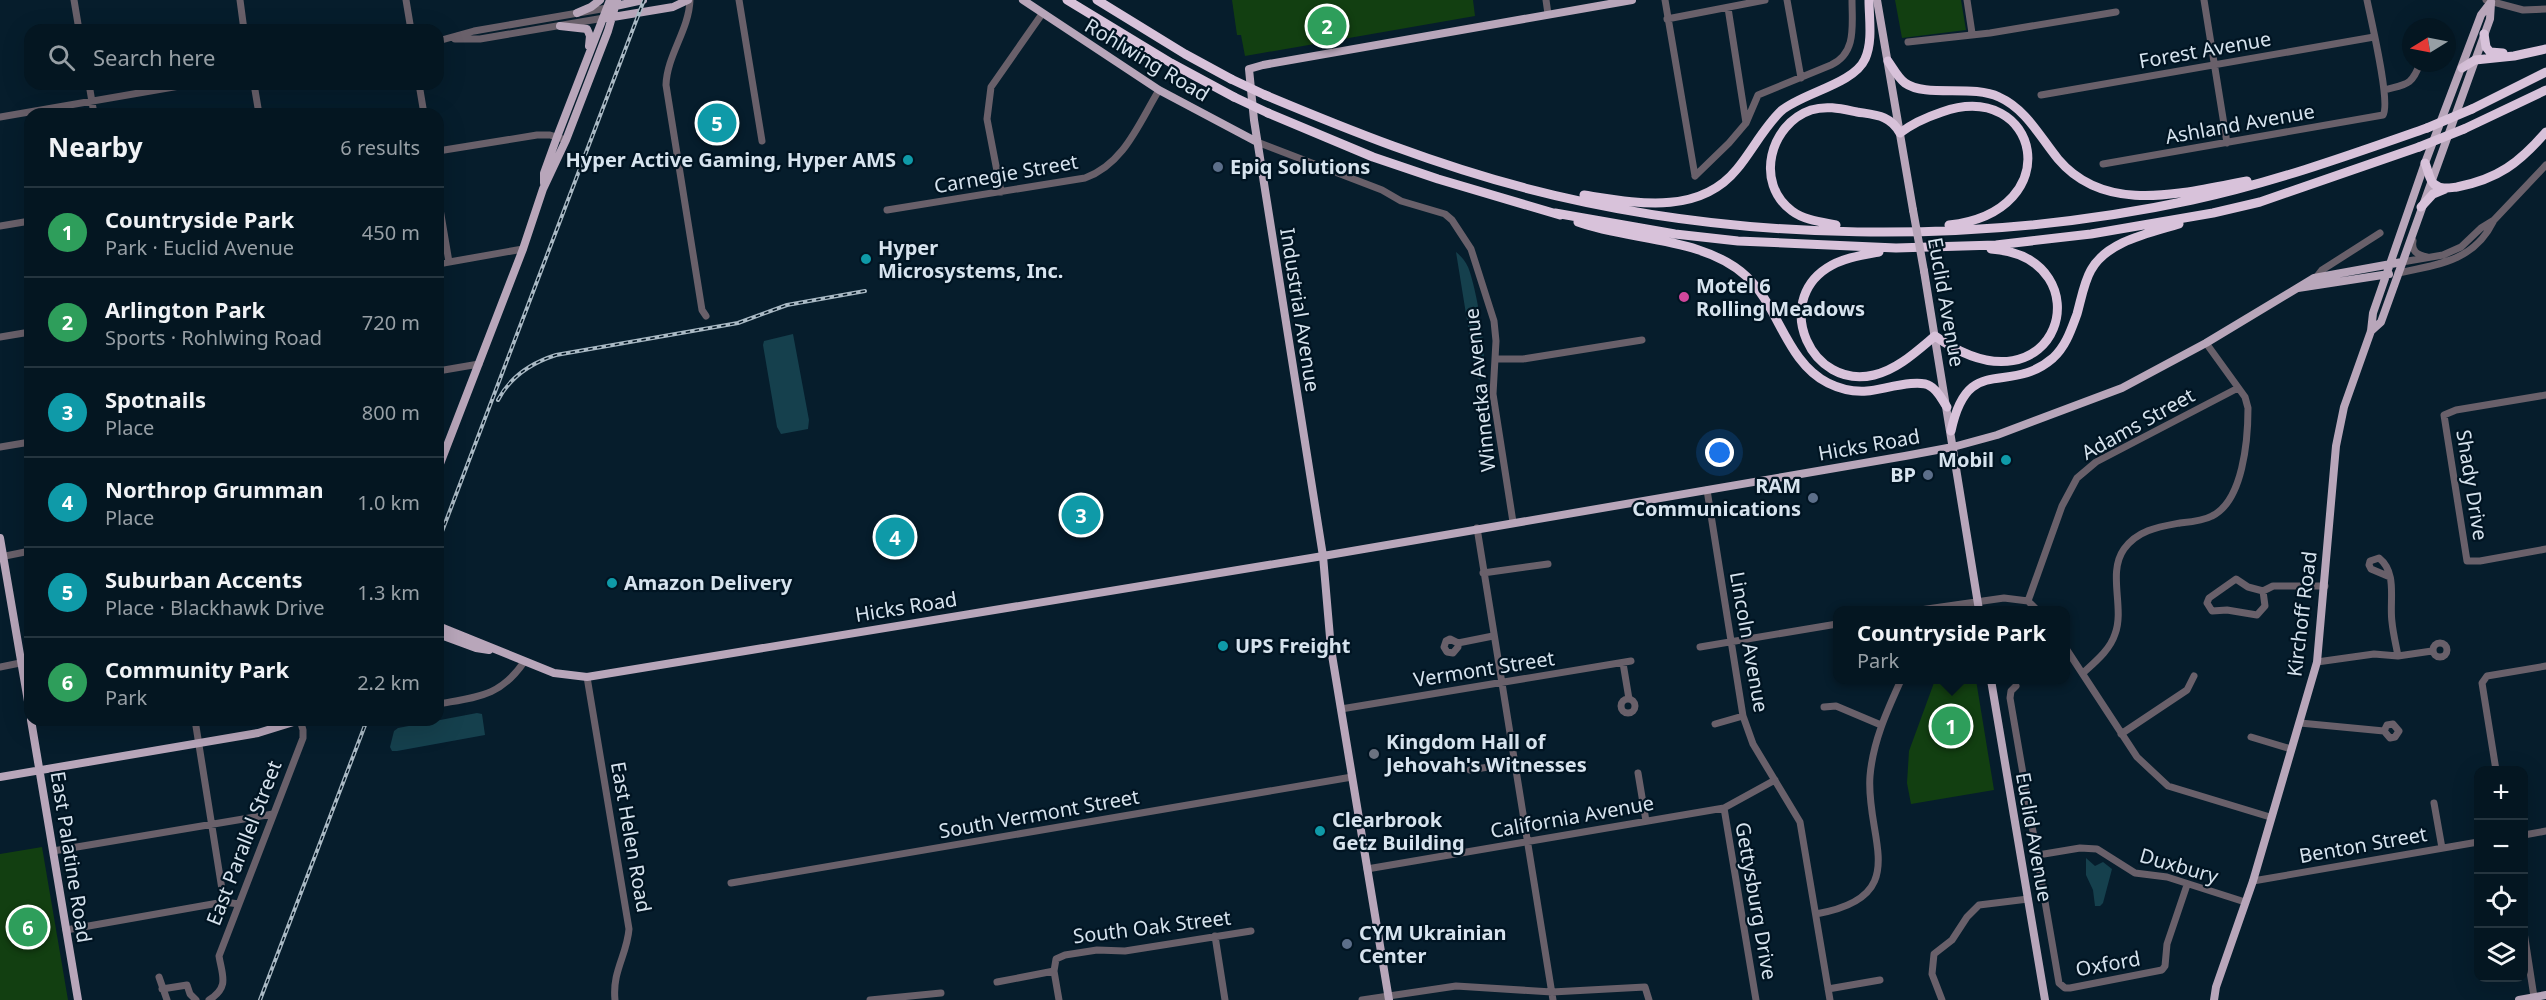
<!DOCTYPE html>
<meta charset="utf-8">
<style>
body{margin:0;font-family:"Noto Sans",sans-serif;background:#12232e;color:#f1f3f6}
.controls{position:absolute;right:18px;bottom:18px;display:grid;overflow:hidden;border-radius:12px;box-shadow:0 6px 24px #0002}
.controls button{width:54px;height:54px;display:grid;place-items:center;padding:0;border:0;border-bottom:2px solid #25353f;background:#041621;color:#f1f3f6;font:30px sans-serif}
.compass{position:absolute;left:2402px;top:18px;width:54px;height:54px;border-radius:50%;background:#041621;box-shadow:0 6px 24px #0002;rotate:260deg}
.you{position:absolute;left:1720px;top:453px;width:21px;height:21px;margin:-15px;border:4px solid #fff;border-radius:50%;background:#1a73e8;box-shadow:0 0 0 9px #1a73e833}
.badge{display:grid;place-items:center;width:39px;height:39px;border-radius:50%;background:#76c0f7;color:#fff;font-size:20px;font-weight:700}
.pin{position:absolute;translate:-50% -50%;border:3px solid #fff;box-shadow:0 2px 6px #0006}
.popup{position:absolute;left:1833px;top:606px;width:237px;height:78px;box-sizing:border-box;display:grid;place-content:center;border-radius:12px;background:#041621;filter:drop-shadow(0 2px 4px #0005);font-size:20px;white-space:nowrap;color:#979fa5}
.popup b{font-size:22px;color:#f1f3f6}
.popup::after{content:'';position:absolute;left:50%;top:100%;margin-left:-12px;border:12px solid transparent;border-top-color:#041621}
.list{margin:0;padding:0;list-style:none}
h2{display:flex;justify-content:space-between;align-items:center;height:78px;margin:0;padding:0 24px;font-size:26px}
h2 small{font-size:20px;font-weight:400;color:#979fa5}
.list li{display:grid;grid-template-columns:39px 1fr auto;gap:18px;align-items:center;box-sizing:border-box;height:90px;padding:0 24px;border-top:2px solid #25353f}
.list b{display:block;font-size:22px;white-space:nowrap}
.list p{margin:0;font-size:20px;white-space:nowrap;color:#979fa5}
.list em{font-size:20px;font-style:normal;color:#979fa5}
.icon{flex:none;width:33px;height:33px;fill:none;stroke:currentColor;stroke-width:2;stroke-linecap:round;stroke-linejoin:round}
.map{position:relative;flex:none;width:2546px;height:1000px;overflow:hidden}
.search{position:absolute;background:#041621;box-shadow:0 6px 24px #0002;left:24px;top:24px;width:420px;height:66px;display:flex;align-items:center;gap:15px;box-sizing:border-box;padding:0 21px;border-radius:18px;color:#979fa5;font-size:22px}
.panel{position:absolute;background:#041621;box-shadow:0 6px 24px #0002;left:24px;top:108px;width:420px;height:618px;border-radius:18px}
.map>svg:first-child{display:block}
.green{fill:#123f11}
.water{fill:#15404d}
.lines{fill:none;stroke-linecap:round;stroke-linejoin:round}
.minor{stroke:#69606a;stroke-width:7}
.major{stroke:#b8a6ba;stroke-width:8}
.highway{stroke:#d8c2da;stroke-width:9}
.rail-casing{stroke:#a9b9c4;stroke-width:4}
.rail{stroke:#001422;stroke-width:1.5;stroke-dasharray:4.5;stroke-linecap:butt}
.major-bridge{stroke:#b8a6ba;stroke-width:8}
.highway-bridge{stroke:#d8c2da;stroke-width:9}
.culture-dot{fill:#0f9aa8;stroke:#001422;stroke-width:2}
.service-dot{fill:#5c6f8a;stroke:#001422;stroke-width:2}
.hotel-dot{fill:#d1479c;stroke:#001422;stroke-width:2}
.worship-dot{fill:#6b7280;stroke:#001422;stroke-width:2}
.labels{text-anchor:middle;stroke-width:4.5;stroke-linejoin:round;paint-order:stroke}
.street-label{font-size:20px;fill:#d6e3ee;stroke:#001422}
.poi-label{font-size:20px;font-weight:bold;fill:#d6e3ee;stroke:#001422;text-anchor:start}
</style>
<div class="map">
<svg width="2546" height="1000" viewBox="0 0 2546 1000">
<rect width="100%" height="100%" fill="#061d2c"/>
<path class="green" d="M 1232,0 L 1473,0 L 1475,16 L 1245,56 L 1241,35 L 1237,35 Z
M 1895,0 L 1961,0 L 1966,30 L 1902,38 Z
M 1935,680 L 1976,680 L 1994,790 L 1911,804 L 1907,783 L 1909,751 Z
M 42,847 L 68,1000 L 0,1000 L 0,854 Z"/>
<path class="water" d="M 1456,252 C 1462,257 1465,261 1468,267 C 1476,286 1491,365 1480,380 L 1476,376 Z
M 793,334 L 809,420 L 808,429 L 781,434 L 777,427 L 763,345 L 764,341 Z
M 477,713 L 482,714 L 485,735 L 397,751 L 392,751 L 390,747 L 394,731 L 398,728 Z
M 2086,858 L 2095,866 L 2103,862 L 2112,869 L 2103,903 L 2100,906 L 2095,906 L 2093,890 L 2086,875 Z"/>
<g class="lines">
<path class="minor" d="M 74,0 L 79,30
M 240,0 L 244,30
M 406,0 L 411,30
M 690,0 C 689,30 667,55 666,85 L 702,310 L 706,316
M 739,0 L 762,141
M 1546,0 L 1548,14
M 1665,0 L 1695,176
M 1787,0 L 1801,78
M 1967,0 L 1972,33
M 2204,0 L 2227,143
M 2486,0 L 2523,10 L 2546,9
M 1667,19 L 1765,0
M 2418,27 L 2427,27
M 455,39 L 480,39 L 604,18
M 438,41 L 474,31 L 607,8
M 1908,42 L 1990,33 L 2116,12
M 89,84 L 94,114
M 254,84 L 259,114
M 419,84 L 424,114
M 2384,90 C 2406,84 2412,86 2420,63
M 2041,95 L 2374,37
M 0,117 L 191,84
M 1746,123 L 1758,95 L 1831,65 C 1857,53 1852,25 1852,0
M 1257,142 L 1382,190 L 1401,201 L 1445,214 L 1452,220 L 1471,249 L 1494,321 L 1496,341 L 1493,394 L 1513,522
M 438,151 L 537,135 L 550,135 L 566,140
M 2103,164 L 2383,115 C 2391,103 2371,20 2367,0
M 1695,176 L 1729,143 L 1746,123 L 1728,8
M 1001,192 L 987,119 L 991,87 L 1042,14
M 438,197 L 449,262
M 887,210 L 1085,178 C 1124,164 1139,123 1159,90
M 0,226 L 30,221
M 2413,241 C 2411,251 2417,255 2427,257
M 2402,262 L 2443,255 L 2461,247 L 2481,228 L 2494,220 L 2546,165
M 438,264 L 523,249
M 2398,273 C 2437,265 2474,261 2493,222
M 2315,279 L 2322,270 L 2380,233
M 0,337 L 30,332
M 1495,359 L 1523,359 L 1642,340
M 438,371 L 479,364
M 2546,395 L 2456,410 L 2444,415 L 2467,561 L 2480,561 L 2546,549
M 0,447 L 30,442
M 1707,490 L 1743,716 L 1753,744 L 1800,822 L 1830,1000
M 1477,528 L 1553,1000
M 0,557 L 30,551
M 1483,573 L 1548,564
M 2390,577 L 2371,569 L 2369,565 L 2370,561 L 2379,558 C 2398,573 2389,601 2392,622 C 2393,633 2396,645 2398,656
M 2263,591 L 2265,606 L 2257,615 L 2227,610 L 2212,611 L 2207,603 L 2209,598 L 2236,579 L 2248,587 L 2263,591 L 2273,586 L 2325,586
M 2028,601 L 2062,506 L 2077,478 L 2096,462 L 2238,388
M 1920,610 L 2004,598 L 2028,601 L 2037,610
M2433 650a7 7 0 1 1 14 0a7 7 0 1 1-14 0Z
M 1458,643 L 1458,647 L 1453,653 L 1447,652 L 1444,647 L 1446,641 L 1450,639 L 1458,643 L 1493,636
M 1700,647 L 1837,624
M 2065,647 L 2137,757 L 2168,786 L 2270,817
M 2317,662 L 2374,654 L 2398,656 L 2432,651
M 1623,663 L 1629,699
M 0,667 L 30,661
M 2083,673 C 2095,662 2110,650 2115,634 C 2125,608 2107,573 2124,549 C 2138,530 2158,527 2180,523 C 2190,522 2203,521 2212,516 C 2243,501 2248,440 2248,408 L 2245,397 L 2206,343
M 587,677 L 629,929 C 627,955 612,971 615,1000
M 2016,686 L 2011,691 L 2010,698 L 2059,983 L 2065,988 L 2070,988 L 2162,970 L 2165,966 L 2167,944 L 2187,885
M1621 706a7 7 0 1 1 14 0a7 7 0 1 1-14 0Z
M 438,704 C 477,697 500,697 524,662
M 1824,707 L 1836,706 L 1881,725
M 1341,709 L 1631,661
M 195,720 L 224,902
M 2300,723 L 2384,731 L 2390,738 L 2395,737 L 2399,731 L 2393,724 L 2387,725 L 2384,731
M 1715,724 L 1743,716
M 2121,734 L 2187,690 L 2194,676
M 2251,737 L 2291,749
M 1470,770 L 1513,763
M 2496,770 L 2482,683 L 2487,676 L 2546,666
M 1638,773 L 1646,821
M 2434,803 L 2442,848
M 1724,808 L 1756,1000
M 2524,835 L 2546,831
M 53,851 L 273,814
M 2038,855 L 2080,848 L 2097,849 L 2135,873 L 2167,877 L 2245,902
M 1367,869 L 1724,808 L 1775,780
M 2253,881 L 2478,842
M 731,883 L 1352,777
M 1816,914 C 1915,897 1865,838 1870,776 C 1873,741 1887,711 1901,680
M 66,930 L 224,902 L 239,904
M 2524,932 L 2534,997
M 1215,936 L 1225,1000
M 1054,971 L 1059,1000
M 159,977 L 167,1000
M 997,982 L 1054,971 L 1056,959 L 1065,955 L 1097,950 L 1125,951 L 1251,931
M 162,989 L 187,985 L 190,994 L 196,1000
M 1828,989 L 1880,980
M 209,1000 C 230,987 222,975 219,956 L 303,738 L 303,730 L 300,720
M 870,1000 L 941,993
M 1362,1000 L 1456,986 L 1552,992 L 1645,987 L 1649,1000
M 1942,1000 L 1932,974 L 1934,954 L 1952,940 L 1967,917 L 1979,905 L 2028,899"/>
<path class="major" d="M 1023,0 L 1159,90 L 1257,142
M 1877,0 L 1913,210
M 611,7 L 643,0
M 577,13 L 591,7 L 600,0
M 607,18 L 673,7 L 688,0
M 560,26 L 587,29 L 590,36 L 589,46
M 544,183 L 544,173 L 557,137 L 610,0
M 1924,271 L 1979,610
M 2298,288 L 2389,274
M 2371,331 L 2381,322 L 2490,19 L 2491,3
M 438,469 L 523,249 L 543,189 L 566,140 L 608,31 L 617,0
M 0,538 L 30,713
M 438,626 L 554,673 L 587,677 L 1323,556 L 1905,456 L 1953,447 L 1997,435 L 2122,388 L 2206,343 L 2314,278 L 2402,262
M 438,634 L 476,648 L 489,650
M 1991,680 L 2045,1000
M 31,720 L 78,1000
M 0,777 L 258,733 L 300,720
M 1389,1000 L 1331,649 L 1323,556 L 1254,120 L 1249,69 L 1263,65 L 1632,0
M 2214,1000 L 2216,987 L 2253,881 L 2317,662 L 2336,446 L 2344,407 L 2371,331 L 2373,313 L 2425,163 L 2481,15 L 2491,2
M 2519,1000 L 2546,995"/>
<path class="highway" d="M 1067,0 L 1171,63 L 1234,97
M 1097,0 L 1185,54 L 1231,79
M 2484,34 L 2486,47 L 2490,52 L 2503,53
M 1888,61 C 1893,68 1898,78 1905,83 C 1926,98 1972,84 1999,97 C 2026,109 2040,137 2058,159 C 2106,216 2184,192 2247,181
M 2462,68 L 2475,60 L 2514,56 L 2546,49
M 1265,95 C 1351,131 1434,164 1525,188 C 1736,243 1978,246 2192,200 C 2272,183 2350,155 2427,128
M 2472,109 L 2546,72
M 1268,113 L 1373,157 L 1438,179 L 1560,215
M 2464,129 L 2546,90
M 2425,163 C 2428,169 2429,180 2434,184 C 2441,190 2449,188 2457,187 C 2498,179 2519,163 2546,132
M 1584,195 C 1636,203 1699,216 1737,169 C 1752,151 1764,127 1781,111 C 1802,93 1854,84 1865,59 C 1873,42 1869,18 1869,0
M 2421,207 L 2433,194 L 2445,189
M 1555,213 L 1675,234 L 1738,241 L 1896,248 L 1996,245 L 2091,234 L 2213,213 L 2260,202 L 2419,147
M 1578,222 C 1630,241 1704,237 1746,276 C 1779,306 1786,362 1828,383 C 1840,389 1854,392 1867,391 C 1882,390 1918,378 1930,386 C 1938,390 1942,400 1947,407
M 1836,225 C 1821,222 1804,220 1792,211 C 1754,183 1770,124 1811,110 C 1827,105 1842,109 1857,112 C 1876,115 1890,115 1900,133 C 1913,123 1927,117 1942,112 C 2039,78 2070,211 1949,225
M 1879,252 C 1862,255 1842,258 1827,268 C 1773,303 1811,390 1874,375 C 1897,370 1917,351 1935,336 C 2060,424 2107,257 1991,249
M 1951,431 C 1968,351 2008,397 2053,358 C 2066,346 2071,330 2077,314 C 2081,300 2084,282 2091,270 C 2107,241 2150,233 2179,224"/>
<g class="rail-casing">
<path id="rail" d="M 498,400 C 510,377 531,363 556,355 L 738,323 L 787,305 L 865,291
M 438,542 L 644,0
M 260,1000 L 367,720"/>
</g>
<use href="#rail" class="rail"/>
<path class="major-bridge" d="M 1913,210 L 1924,271"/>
<path class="highway-bridge" d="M 1231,79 L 1265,95
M 1234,97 L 1268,113
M 2427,128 L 2472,109
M 2419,147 L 2464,129"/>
</g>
<g class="culture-dot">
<circle cx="908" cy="160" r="6"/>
<circle cx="866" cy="259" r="6"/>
<circle cx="2006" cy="460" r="6"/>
<circle cx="612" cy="583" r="6"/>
<circle cx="1223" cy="646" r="6"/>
<circle cx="1320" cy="831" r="6"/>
</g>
<g class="service-dot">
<circle cx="1218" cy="167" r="6"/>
<circle cx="1928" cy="475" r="6"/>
<circle cx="1813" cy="498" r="6"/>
<circle cx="1347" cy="944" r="6"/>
</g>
<circle class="hotel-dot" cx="1684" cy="297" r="6"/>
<circle class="worship-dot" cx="1374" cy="754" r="6"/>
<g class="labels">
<g class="street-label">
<text transform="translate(2205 50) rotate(-10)" y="7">Forest Avenue</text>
<text transform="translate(1147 60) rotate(31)" y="7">Rohlwing Road</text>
<text transform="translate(2240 124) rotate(-10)" y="7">Ashland Avenue</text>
<text transform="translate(1006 174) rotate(-10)" y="7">Carnegie Street</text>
<text transform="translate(1946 302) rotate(80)" y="7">Euclid Avenue</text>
<text transform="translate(1300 310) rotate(81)" y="7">Industrial Avenue</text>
<text transform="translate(1480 390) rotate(-96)" y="7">Winnetka Avenue</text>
<text transform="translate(2138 424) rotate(-29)" y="7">Adams Street</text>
<text transform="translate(1869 445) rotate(-10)" y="7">Hicks Road</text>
<text transform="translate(2472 485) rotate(81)" y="7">Shady Drive</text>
<text transform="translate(906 607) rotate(-9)" y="7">Hicks Road</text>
<text transform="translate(2302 614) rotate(-83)" y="7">Kirchoff Road</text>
<text transform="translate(1749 642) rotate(80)" y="7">Lincoln Avenue</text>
<text transform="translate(1484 669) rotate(-9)" y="7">Vermont Street</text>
<text transform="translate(1039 814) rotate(-10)" y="7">South Vermont Street</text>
<text transform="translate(1572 817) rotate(-10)" y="7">California Avenue</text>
<text transform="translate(631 837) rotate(80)" y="7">East Helen Road</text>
<text transform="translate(2034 837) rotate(80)" y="7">Euclid Avenue</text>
<text transform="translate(244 843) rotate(-69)" y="7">East Parallel Street</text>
<text transform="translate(2363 845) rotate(-10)" y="7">Benton Street</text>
<text transform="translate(71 857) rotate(81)" y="7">East Palatine Road</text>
<text transform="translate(2179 866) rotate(16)" y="7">Duxbury</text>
<text transform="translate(1756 901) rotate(80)" y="7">Gettysburg Drive</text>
<text transform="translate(1152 927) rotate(-7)" y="7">South Oak Street</text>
<text transform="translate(2108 964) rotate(-10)" y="7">Oxford</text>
</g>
<g class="poi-label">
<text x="896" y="167" text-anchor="end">Hyper Active Gaming, Hyper AMS</text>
<text x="1230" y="174">Epiq Solutions</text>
<text x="878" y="255">Hyper<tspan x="878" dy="23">Microsystems, Inc.</tspan></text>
<text x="1696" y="293">Motel 6<tspan x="1696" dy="23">Rolling Meadows</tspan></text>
<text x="1994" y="467" text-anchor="end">Mobil</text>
<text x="1916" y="482" text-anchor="end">BP</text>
<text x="1801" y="493" text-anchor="end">RAM<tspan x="1801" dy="23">Communications</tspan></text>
<text x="624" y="590">Amazon Delivery</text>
<text x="1235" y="653">UPS Freight</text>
<text x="1386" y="749">Kingdom Hall of<tspan x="1386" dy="23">Jehovah's Witnesses</tspan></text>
<text x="1332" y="827">Clearbrook<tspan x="1332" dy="23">Getz Building</tspan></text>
<text x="1359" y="940">CYM Ukrainian<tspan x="1359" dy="23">Center</tspan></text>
</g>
</g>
</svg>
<div class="controls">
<button>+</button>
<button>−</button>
<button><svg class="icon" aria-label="locate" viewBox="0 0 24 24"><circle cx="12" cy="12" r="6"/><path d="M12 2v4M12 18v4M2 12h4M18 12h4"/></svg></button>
<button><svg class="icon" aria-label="layers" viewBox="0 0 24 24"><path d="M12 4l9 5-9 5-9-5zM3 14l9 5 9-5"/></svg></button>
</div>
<svg class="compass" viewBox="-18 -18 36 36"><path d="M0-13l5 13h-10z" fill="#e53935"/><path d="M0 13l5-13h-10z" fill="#979fa5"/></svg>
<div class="you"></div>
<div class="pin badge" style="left:1951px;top:726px;background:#2e9e5b">1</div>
<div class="popup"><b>Countryside Park</b>Park</div>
<div class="pin badge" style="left:1327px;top:26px;background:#2e9e5b">2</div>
<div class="pin badge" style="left:1081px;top:515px;background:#0f9aa8">3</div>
<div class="pin badge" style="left:895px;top:537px;background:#0f9aa8">4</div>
<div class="pin badge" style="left:717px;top:123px;background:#0f9aa8">5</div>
<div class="pin badge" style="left:28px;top:927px;background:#2e9e5b">6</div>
<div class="search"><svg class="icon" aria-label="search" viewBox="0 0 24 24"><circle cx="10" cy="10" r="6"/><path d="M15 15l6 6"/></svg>Search here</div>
<section class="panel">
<h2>Nearby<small>6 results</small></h2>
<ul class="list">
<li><span class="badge" style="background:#2e9e5b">1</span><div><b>Countryside Park</b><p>Park · Euclid Avenue</p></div><em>450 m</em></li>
<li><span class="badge" style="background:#2e9e5b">2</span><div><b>Arlington Park</b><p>Sports · Rohlwing Road</p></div><em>720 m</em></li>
<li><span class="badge" style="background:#0f9aa8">3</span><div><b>Spotnails</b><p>Place</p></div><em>800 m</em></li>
<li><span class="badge" style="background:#0f9aa8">4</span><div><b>Northrop Grumman</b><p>Place</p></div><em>1.0 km</em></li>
<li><span class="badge" style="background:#0f9aa8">5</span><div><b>Suburban Accents</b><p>Place · Blackhawk Drive</p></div><em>1.3 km</em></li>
<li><span class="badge" style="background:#2e9e5b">6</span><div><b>Community Park</b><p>Park</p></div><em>2.2 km</em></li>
</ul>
</section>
</div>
